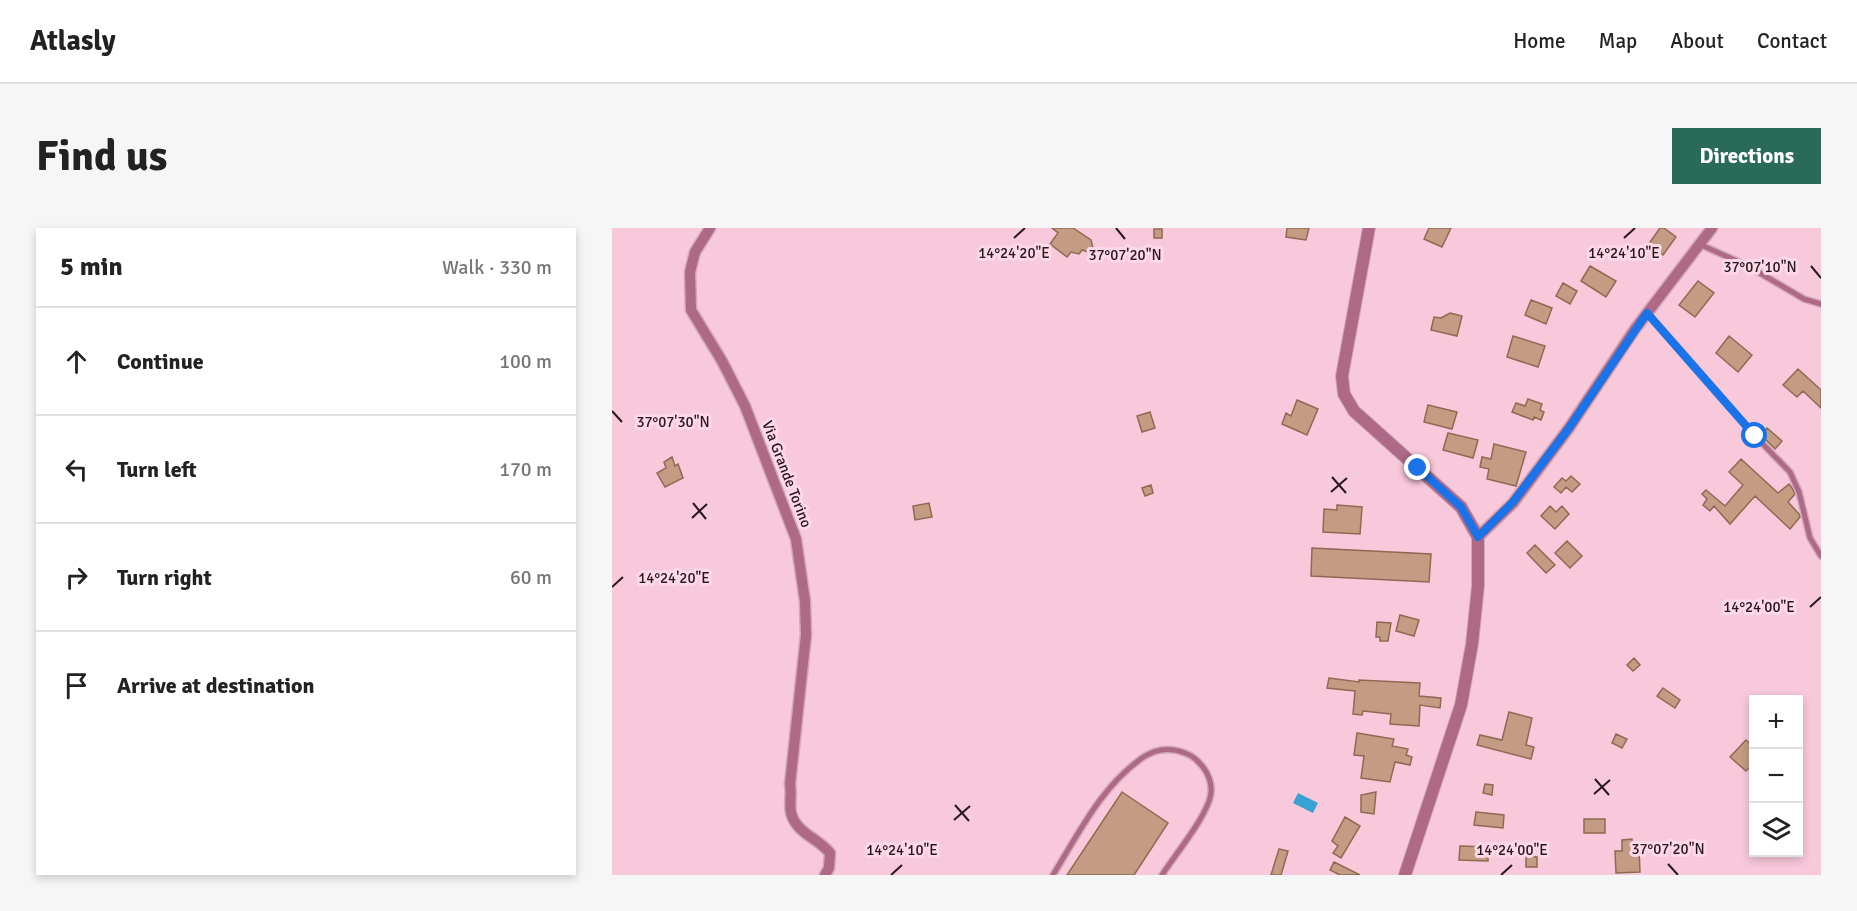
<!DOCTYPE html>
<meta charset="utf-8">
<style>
body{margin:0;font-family:Signika,sans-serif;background:#f6f6f6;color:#222}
.controls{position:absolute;right:18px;bottom:18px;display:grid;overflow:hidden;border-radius:0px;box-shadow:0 3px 9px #0003}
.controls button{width:54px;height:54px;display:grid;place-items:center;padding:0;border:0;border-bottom:2px solid #e0e0e0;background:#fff;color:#222;font:30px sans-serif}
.stop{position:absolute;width:18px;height:18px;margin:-14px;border:4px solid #1a73e8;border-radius:50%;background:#fff}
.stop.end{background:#1a73e8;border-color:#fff;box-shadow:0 2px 6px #0008}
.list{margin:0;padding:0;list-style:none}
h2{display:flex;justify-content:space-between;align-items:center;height:78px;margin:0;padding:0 24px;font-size:26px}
h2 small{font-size:20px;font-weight:400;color:#767676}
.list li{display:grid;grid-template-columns:39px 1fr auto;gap:18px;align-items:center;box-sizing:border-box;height:108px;padding:0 24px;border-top:2px solid #e0e0e0}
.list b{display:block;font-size:22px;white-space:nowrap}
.list em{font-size:20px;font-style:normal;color:#767676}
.icon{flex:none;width:33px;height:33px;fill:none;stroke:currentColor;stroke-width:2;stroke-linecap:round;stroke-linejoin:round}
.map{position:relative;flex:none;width:1209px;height:647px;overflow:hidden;border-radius:0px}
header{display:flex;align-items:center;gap:36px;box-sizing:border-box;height:84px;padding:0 30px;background:#fff;border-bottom:2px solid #e0e0e0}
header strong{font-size:28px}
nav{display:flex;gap:33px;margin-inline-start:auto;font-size:21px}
.intro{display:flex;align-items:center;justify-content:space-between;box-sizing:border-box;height:144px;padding:0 36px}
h1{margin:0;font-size:42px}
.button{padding:15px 27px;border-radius:0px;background:#296a59;color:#fff;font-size:21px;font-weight:700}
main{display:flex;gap:36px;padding:0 36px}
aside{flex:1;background:#fff;border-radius:0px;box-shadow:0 3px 9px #0003}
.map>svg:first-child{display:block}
.water{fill:url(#water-ripples)}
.building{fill:#c39c83;stroke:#8f6a53;stroke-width:1.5}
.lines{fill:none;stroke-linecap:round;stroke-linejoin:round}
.service-casing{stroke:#d2a8b9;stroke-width:8}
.minor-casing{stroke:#d2a8b9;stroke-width:13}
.tertiary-casing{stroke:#d2a8b9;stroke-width:14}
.service{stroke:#ad6986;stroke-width:5}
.minor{stroke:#ad6986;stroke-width:10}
.tertiary{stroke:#ad6986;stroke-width:12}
.route{stroke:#1a73e8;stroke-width:8}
.ticks{fill:none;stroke:#27171e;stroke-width:2}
.labels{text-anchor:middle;stroke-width:6;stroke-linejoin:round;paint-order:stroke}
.street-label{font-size:15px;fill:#27171e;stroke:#ffd8e7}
.ticks-label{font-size:15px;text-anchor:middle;fill:#27171e;stroke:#ffd8e7;stroke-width:6;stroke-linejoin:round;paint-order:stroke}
</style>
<header>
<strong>Atlasly</strong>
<nav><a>Home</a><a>Map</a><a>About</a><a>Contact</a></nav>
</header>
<div class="intro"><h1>Find us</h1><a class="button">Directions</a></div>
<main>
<aside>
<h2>5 min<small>Walk · 330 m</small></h2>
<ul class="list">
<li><svg class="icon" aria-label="ahead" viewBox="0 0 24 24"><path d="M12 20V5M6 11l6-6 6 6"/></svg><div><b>Continue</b></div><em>100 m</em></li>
<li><svg class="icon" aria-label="left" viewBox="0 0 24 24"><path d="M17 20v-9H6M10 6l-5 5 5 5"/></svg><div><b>Turn left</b></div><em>170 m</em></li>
<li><svg class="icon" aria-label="right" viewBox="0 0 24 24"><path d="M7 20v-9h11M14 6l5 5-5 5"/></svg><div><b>Turn right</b></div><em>60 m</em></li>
<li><svg class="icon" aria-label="arrive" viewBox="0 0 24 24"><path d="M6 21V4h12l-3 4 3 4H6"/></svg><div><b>Arrive at destination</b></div></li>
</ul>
</aside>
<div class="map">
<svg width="1209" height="647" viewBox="0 0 1209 647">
<defs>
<pattern id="water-ripples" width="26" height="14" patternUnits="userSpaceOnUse" patternTransform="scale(1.5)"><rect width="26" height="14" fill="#38a2d4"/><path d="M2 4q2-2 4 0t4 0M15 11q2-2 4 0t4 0" fill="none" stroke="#2f83ab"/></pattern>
</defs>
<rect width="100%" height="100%" fill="#f8c8db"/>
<path class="water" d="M 686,565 L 706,575 L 701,585 L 681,575 Z"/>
<path class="building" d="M 440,0 L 461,0 L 479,12 L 481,20 L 476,24 L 470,22 L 467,26 L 459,24 L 455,29 L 438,16 L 446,5 Z
M 675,0 L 697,0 L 694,12 L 674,9 Z
M 817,0 L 839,0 L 830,19 L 812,11 Z
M 1048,0 L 1052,0 L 1064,9 L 1051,27 L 1036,17 Z
M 542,1 L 550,1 L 550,10 L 542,10 Z
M 978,38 L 1004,53 L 994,69 L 969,53 Z
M 1086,53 L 1102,65 L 1083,89 L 1067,77 Z
M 951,55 L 965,63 L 958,76 L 944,68 Z
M 919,72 L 940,80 L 934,96 L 913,87 Z
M 838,85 L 850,88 L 845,108 L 819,102 L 822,89 L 829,90 Z
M 901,108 L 933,118 L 926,139 L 895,129 Z
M 1117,108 L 1140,127 L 1126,144 L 1104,125 Z
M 1186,141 L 1209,162 L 1209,180 L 1191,163 L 1185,169 L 1171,157 Z
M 916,171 L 930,176 L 928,182 L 932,184 L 929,192 L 922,189 L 921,192 L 900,184 L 904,175 L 913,178 Z
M 685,172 L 706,181 L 695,207 L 670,196 L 674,185 L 679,188 Z
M 816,177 L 845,184 L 840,201 L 812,194 Z
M 538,184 L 543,200 L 530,204 L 525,188 Z
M 1155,200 L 1170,213 L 1163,221 L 1149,207 Z
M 836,205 L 866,212 L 861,230 L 831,222 Z
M 882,216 L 914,224 L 904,258 L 875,251 L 877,241 L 868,239 L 870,229 L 879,231 Z
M 60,229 L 63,238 L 66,236 L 71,250 L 53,259 L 45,245 L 54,240 L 52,234 Z
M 1129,231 L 1166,265 L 1177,256 L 1180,260 L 1183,266 L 1176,274 L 1187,286 L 1188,289 L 1178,301 L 1143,268 L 1118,296 L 1102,278 L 1098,283 L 1091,277 L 1095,271 L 1090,266 L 1094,262 L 1113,278 L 1131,257 L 1117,244 Z
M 959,248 L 968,256 L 960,264 L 954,259 L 949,265 L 942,259 L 950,250 L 954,253 Z
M 539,257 L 541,265 L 533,268 L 530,260 Z
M 317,275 L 320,289 L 303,292 L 301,278 Z
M 725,277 L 750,279 L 748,306 L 711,304 L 712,281 L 725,282 Z
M 938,278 L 944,284 L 950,278 L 957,286 L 943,301 L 929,288 Z
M 955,313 L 970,328 L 958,340 L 943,325 Z
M 923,317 L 943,337 L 934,345 L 915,325 Z
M 700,320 L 819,326 L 817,354 L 699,348 Z
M 788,387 L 807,392 L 802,408 L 784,403 Z
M 765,394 L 779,395 L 776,413 L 768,413 L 768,409 L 764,409 Z
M 1022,430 L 1028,437 L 1021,443 L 1015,437 Z
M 717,450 L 747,454 L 747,452 L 808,455 L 807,468 L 829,470 L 828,480 L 808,477 L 807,498 L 778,496 L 779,486 L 751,483 L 750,487 L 741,486 L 743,463 L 715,460 Z
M 1051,460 L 1068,472 L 1063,480 L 1045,468 Z
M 897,484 L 920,490 L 914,517 L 922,519 L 919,531 L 865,517 L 868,507 L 890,512 Z
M 745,505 L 782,511 L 780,518 L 796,521 L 794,527 L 800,529 L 798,537 L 783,534 L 778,554 L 749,550 L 752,528 L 742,527 Z
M 1004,506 L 1015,511 L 1010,520 L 1000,515 Z
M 1134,512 L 1142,519 L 1142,535 L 1134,543 L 1118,529 Z
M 873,556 L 881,557 L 880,567 L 871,565 Z
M 510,564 L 556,595 L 522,647 L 455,647 Z
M 764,564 L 762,586 L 749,584 L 749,567 Z
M 864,584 L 892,587 L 891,600 L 862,597 Z
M 733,589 L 748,598 L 729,630 L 721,625 L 726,618 L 720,613 Z
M 972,591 L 993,591 L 993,605 L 972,605 Z
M 1020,611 L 1020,621 L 1027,621 L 1028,644 L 1004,645 L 1003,623 L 1010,623 L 1010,612 Z
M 848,618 L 876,619 L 876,633 L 847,632 Z
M 667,621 L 676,623 L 669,647 L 659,647 Z
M 914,628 L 925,629 L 925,639 L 914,639 Z
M 722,634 L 748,647 L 728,647 L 718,642 Z"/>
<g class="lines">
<g class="service-casing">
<path id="service" d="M 1087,16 L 1136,38 L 1192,71 L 1209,76
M 1035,85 L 1143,208 L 1178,244 L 1187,264 L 1198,310 L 1209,328
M 441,647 C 467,605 489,559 530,530 C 543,521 558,519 573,525 C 581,528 585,532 591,539 C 596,545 600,556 599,564 C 598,585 562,628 550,647"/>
</g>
<g class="minor-casing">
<path id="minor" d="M 98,0 L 83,24 L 78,44 L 79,82 L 110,133 L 133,178 L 184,311 L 187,332 L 193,373 L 194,407 L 178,556 C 180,566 177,576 179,585 C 184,605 206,610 218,625 L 217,640 L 213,647
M 866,309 L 901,275 L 957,200 L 1023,101 L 1100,0"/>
</g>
<g class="tertiary-casing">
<path id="tertiary" d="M 757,0 L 730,148 L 732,166 L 742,183 L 849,279 L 866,309 L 866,358 L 860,416 L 849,477 L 793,647"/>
</g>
<use href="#service" class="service"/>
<use href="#minor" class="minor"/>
<use href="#tertiary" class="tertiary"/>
</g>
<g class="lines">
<path class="route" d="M 806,240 L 849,279 L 866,309 L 901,274 L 957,200 L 1035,85 L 1143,208"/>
</g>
<path class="ticks" d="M 504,0 L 513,11M 402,10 L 413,0M 1012,10 L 1023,0M 1199,38 L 1209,50M 0,183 L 10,194M 720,249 L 734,265M 719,264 L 735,250M 81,275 L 94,291M 80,290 L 95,276M 0,359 L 11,349M 1198,379 L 1209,369M 983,551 L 997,567M 982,566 L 998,552M 343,577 L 357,593M 342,592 L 358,578M 1056,636 L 1066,647M 279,647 L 290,637M 889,647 L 900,637"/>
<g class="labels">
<g class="street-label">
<text transform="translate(175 246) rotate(69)" y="5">Via Grande Torino</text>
</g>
</g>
<g class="ticks-label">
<text x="402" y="30">14°24'20"E</text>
<text x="1012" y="30">14°24'10"E</text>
<text x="513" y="32">37°07'20"N</text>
<text x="1148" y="44">37°07'10"N</text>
<text x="61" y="199">37°07'30"N</text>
<text x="62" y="355">14°24'20"E</text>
<text x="1147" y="384">14°24'00"E</text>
<text x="1056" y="626">37°07'20"N</text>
<text x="290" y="627">14°24'10"E</text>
<text x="900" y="627">14°24'00"E</text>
</g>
</svg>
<div class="controls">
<button>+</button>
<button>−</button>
<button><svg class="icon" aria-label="layers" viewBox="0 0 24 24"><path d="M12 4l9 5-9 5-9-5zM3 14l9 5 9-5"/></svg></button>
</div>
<div class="stop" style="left:1143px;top:208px"></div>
<div class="stop end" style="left:806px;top:240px"></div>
</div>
</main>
